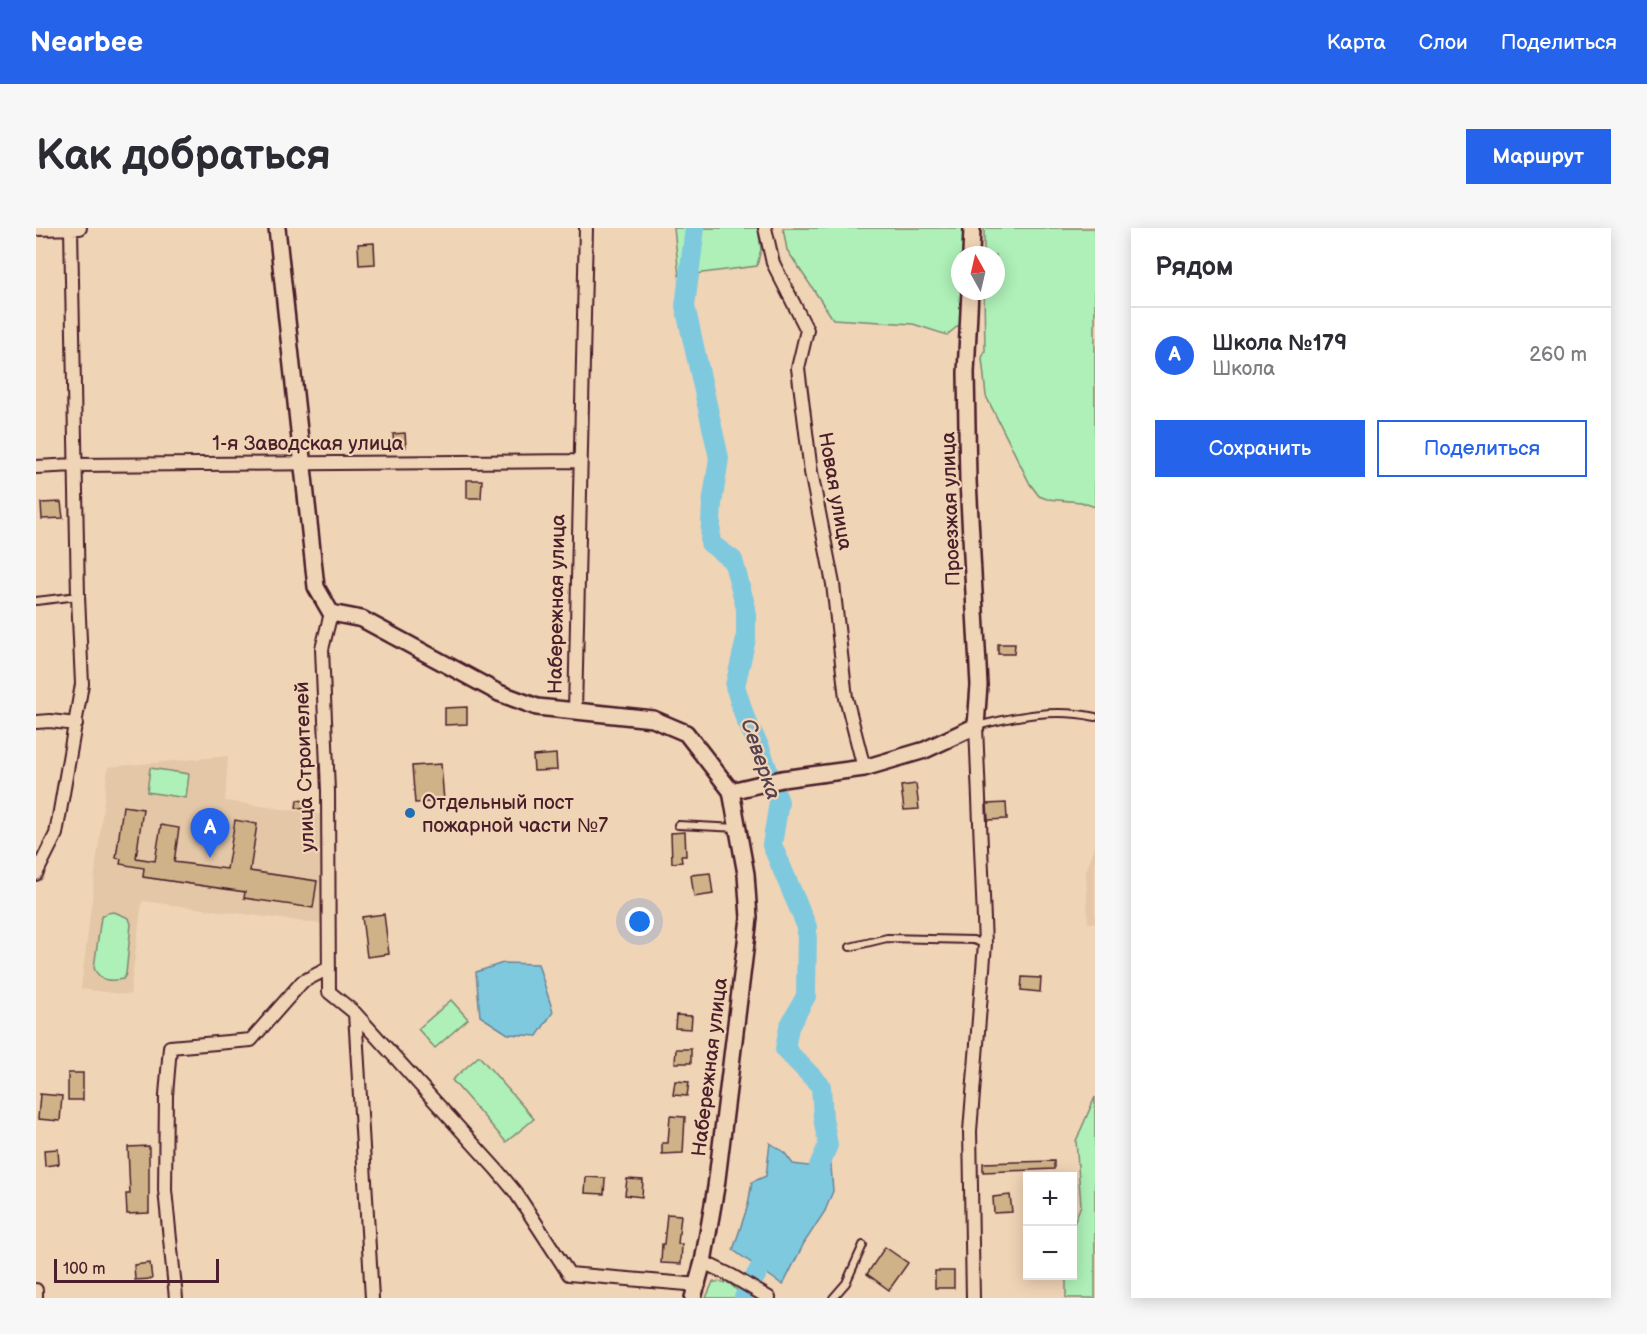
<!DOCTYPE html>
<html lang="ru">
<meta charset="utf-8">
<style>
body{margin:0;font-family:"Balsamiq Sans",sans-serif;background:#f7f7f7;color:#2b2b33}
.controls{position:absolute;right:18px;bottom:18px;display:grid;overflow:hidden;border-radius:0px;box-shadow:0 3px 15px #0003}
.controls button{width:54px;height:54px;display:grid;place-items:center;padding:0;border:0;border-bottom:2px solid #e1e1e2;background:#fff;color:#2b2b33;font:30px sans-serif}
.compass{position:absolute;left:915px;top:18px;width:54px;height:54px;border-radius:50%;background:#fff;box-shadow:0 3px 15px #0003;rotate:352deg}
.scale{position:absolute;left:18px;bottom:15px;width:165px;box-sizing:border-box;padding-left:6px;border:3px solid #4a1f2b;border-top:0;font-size:16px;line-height:21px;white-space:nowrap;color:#4a1f2b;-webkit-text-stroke:4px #f0d4b6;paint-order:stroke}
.you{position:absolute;left:604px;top:694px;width:21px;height:21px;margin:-15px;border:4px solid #fff;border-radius:50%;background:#1a73e8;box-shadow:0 0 0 9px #1a73e833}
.badge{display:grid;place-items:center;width:39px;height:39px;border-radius:50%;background:#2563eb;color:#fff;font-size:20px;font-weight:700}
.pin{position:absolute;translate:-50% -50px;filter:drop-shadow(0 2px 3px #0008)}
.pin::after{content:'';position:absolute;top:32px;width:21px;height:18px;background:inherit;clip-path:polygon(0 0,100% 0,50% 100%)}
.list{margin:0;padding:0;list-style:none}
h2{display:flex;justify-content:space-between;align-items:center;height:78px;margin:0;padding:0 24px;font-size:26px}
h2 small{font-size:20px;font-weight:400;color:#7c7c81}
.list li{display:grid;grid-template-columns:39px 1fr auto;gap:18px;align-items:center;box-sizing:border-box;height:96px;padding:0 24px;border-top:2px solid #e1e1e2}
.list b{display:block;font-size:22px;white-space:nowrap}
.list p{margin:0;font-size:20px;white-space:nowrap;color:#7c7c81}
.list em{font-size:20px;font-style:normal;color:#7c7c81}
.actions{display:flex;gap:12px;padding:18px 24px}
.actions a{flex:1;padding:14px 0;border:2px solid #2563eb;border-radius:0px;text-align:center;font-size:21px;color:#2563eb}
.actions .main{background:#2563eb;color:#fff}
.map{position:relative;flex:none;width:1059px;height:1070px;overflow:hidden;border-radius:0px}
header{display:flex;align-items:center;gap:36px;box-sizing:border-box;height:84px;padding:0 30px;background:#2563eb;color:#fff}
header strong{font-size:28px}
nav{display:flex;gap:33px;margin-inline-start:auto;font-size:21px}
.intro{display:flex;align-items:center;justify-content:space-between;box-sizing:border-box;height:144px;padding:0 36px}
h1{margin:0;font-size:42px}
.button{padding:15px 27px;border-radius:0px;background:#2563eb;color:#fff;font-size:21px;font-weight:700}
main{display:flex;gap:36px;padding:0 36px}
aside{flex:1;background:#fff;border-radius:0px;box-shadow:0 3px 15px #0003}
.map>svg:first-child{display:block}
.built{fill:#e3c7a6}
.green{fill:#aef0b8;stroke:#7c8872;stroke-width:1.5}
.water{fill:#7fc9df;stroke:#6a8597;stroke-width:1.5}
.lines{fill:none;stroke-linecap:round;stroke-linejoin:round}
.river{stroke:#7fc9df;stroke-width:20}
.building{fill:#cfb288;stroke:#4a1f2b;stroke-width:1.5}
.service-casing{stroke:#4a1f2b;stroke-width:10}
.minor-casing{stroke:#4a1f2b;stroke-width:16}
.tertiary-casing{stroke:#4a1f2b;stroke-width:20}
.service{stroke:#f0d4b6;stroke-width:6}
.minor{stroke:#f0d4b6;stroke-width:12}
.tertiary{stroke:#f0d4b6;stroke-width:15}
.poi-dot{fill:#1f6fb2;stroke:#f0d4b6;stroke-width:2}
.labels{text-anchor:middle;stroke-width:4.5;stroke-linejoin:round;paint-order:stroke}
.street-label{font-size:20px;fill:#4a1f2b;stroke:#f0d4b6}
.poi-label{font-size:20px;fill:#4a1f2b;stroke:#f0d4b6;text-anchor:start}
.water-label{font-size:21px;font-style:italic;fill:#55414f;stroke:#f0d4b6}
</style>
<header>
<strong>Nearbee</strong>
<nav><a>Карта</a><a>Слои</a><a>Поделиться</a></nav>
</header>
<div class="intro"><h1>Как добраться</h1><a class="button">Маршрут</a></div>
<main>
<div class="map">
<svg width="1059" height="1070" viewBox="0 0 1059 1070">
<rect width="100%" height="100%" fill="#f0d4b6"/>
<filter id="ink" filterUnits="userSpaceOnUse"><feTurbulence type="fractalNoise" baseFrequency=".0167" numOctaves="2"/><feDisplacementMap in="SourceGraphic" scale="12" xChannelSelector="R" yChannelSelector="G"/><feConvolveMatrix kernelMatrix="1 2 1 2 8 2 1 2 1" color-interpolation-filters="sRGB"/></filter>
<g filter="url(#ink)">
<path class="built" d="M 192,528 L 189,573 L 289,587 L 285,696 L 106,673 L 94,767 L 45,761 L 72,539 Z
M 1059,618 L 1059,695 L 1052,695 L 1050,643 Z"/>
<path class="green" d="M 638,0 L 722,0 L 725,21 L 721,38 L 643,48 Z
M 747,0 L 930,0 L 929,27 L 924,27 L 924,63 L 929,63 L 928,93 L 911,107 L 877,96 L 797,91 L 751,22 Z
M 948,0 L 1059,0 L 1059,279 L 1045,274 L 1011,271 L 1003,268 L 994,256 L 950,168 L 946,130 L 949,123 L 948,63 L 960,63 L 960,27 L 948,27 Z
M 114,540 L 153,546 L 150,570 L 111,564 Z
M 78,684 L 93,690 L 95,696 L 90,746 L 87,751 C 73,754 64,753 58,740 L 65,689 L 71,685 Z
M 415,772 L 432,791 L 399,820 L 382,801 Z
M 443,828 L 498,891 L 470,914 L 416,852 Z
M 1059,869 L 1059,1070 L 1030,1070 L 1030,1048 L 1036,1048 L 1037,998 L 1045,977 L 1040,913 Z
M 677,1054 L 693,1055 L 702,1063 L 699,1070 L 670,1070 Z"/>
<path class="water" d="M 467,735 L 502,736 L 517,784 L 501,808 L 472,806 L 444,788 L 440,744 Z
M 793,913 L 797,963 L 789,983 L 768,1015 L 747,1057 L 697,1022 L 712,977 L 716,954 L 730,948 L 734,915 L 748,924 L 757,936 L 779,939 Z"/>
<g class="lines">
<path class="river" d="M 659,0 L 649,78 L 683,230 L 676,276 L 674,315 L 697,332 L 710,380 L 710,411 L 699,458 L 709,490 L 724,520 L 743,574 L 736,617 L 771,699 L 770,768 L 753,799 L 749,821 L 785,858 L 787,890 L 792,917 L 783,938
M 708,1070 L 726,1036 L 739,1018"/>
</g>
<path class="building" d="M 338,15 L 339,36 L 323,37 L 322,16 Z
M 369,205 L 370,219 L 358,220 L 357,206 Z
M 431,252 L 446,252 L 445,270 L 431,270 Z
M 25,274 L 27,290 L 6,291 L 5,275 Z
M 962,416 L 979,416 L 978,426 L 962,426 Z
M 431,479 L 431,496 L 409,497 L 409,480 Z
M 520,526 L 521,542 L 498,543 L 497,528 Z
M 405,536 L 408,573 L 379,575 L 376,538 Z
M 880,556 L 883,581 L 868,582 L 865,558 Z
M 261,572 L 277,574 L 276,582 L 260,580 Z
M 970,575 L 971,591 L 952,592 L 951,576 Z
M 87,578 L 107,581 L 100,630 L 119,633 L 125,597 L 143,600 L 138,634 L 191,641 L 199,592 L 221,596 L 214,643 L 281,653 L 277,680 L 208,670 L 209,664 L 107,649 L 108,640 L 84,636 L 85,631 L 80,630 Z
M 649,604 L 650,628 L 645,628 L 646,634 L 636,635 L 635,605 Z
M 674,645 L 677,666 L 658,669 L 655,647 Z
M 348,686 L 353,726 L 331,729 L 326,689 Z
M 986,749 L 1005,750 L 1004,764 L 985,762 Z
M 640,787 L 656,788 L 655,801 L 639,800 Z
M 640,821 L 655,821 L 655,835 L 639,835 Z
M 32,845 L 47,845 L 47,872 L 32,872 Z
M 639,853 L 653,854 L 651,868 L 637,867 Z
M 4,866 L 26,868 L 24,893 L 2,891 Z
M 634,888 L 649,889 L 647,925 L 626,926 L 626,915 L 632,915 Z
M 113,918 L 113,985 L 91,986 L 90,966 L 94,966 L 92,919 Z
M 22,921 L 23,936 L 9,938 L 8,922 Z
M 1018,933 L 1018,941 L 947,944 L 947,935 Z
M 550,949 L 569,950 L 568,966 L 549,965 Z
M 591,951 L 607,952 L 606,969 L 589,967 Z
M 974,967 L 976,984 L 958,985 L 957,969 Z
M 631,986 L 645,987 L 642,1016 L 646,1016 L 645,1036 L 625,1035 L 626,1016 L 628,1016 Z
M 849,1019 L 872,1035 L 853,1062 L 831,1046 Z
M 114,1035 L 116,1051 L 99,1052 L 98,1037 Z
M 899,1043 L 918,1043 L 918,1060 L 899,1060 Z"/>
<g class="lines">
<g class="service-casing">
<path id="service" d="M 0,373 L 42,368
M 941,498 C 980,488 1019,480 1059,489
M 642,597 L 702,600
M 814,719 L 851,710 L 937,712 L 949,716
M 797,1070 L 810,1055 L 827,1017"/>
</g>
<g class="minor-casing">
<path id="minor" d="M 729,0 L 737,35 L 771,102 L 762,140 L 775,244 L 797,356 L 810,470 L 828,540
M 0,1 L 44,0
M 0,239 L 39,237 L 544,233
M 295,385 L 286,421 L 292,563 L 293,764 L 319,785 L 460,941 L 480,965 L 533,1046 L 663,1057
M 539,484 L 550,0
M 0,494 L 14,493 L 40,496
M 0,646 L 20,606 L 46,456 L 42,368 L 35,0
M 319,785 L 336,1070
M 667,1034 L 696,1048 L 733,1070
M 0,1062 L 0,1070
M 140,1070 L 129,962 L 130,867 L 134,819 L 215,812 L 266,754 L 293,740
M 937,1070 L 934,903 L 949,716 L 940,498"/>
</g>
<g class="tertiary-casing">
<path id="tertiary" d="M 241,0 L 280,359 L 295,385 L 326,391 L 463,465 L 501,479 L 617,491 L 650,505 L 695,563 L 710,646 L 713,690 L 680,959 L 667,1034 L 657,1070
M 935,27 L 936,0
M 695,563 L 746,551 L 828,540 L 889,522 L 940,498 L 943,457 L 932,253 L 930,145 L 934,63"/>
</g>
<use href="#service" class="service"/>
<use href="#minor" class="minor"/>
<use href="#tertiary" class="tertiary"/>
</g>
</g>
<circle class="poi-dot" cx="374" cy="585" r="6"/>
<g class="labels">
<g class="street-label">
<text x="272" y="222">1-я Заводская улица</text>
<text transform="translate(800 263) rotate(80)" y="7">Новая улица</text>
<text transform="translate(914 281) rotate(-92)" y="7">Проезжая улица</text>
<text transform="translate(520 376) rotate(-89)" y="7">Набережная улица</text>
<text transform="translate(268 539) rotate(-92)" y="7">улица Строителей</text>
<text transform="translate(673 839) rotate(-83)" y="7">Набережная улица</text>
</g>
<g class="poi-label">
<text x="386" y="581">Отдельный пост<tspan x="386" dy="23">пожарной части №7</tspan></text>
</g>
<g class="water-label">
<text transform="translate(725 531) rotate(71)" y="7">Северка</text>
</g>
</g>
</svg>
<div class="controls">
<button>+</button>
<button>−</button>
</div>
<svg class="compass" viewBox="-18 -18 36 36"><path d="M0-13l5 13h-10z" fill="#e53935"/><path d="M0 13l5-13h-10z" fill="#7c7c81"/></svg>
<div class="scale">100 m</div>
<div class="you"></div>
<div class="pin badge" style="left:174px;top:630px">A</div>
</div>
<aside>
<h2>Рядом<small></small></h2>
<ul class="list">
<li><span class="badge">A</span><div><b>Школа №179</b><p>Школа</p></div><em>260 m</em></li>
</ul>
<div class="actions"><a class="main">Сохранить</a><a>Поделиться</a></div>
</aside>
</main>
